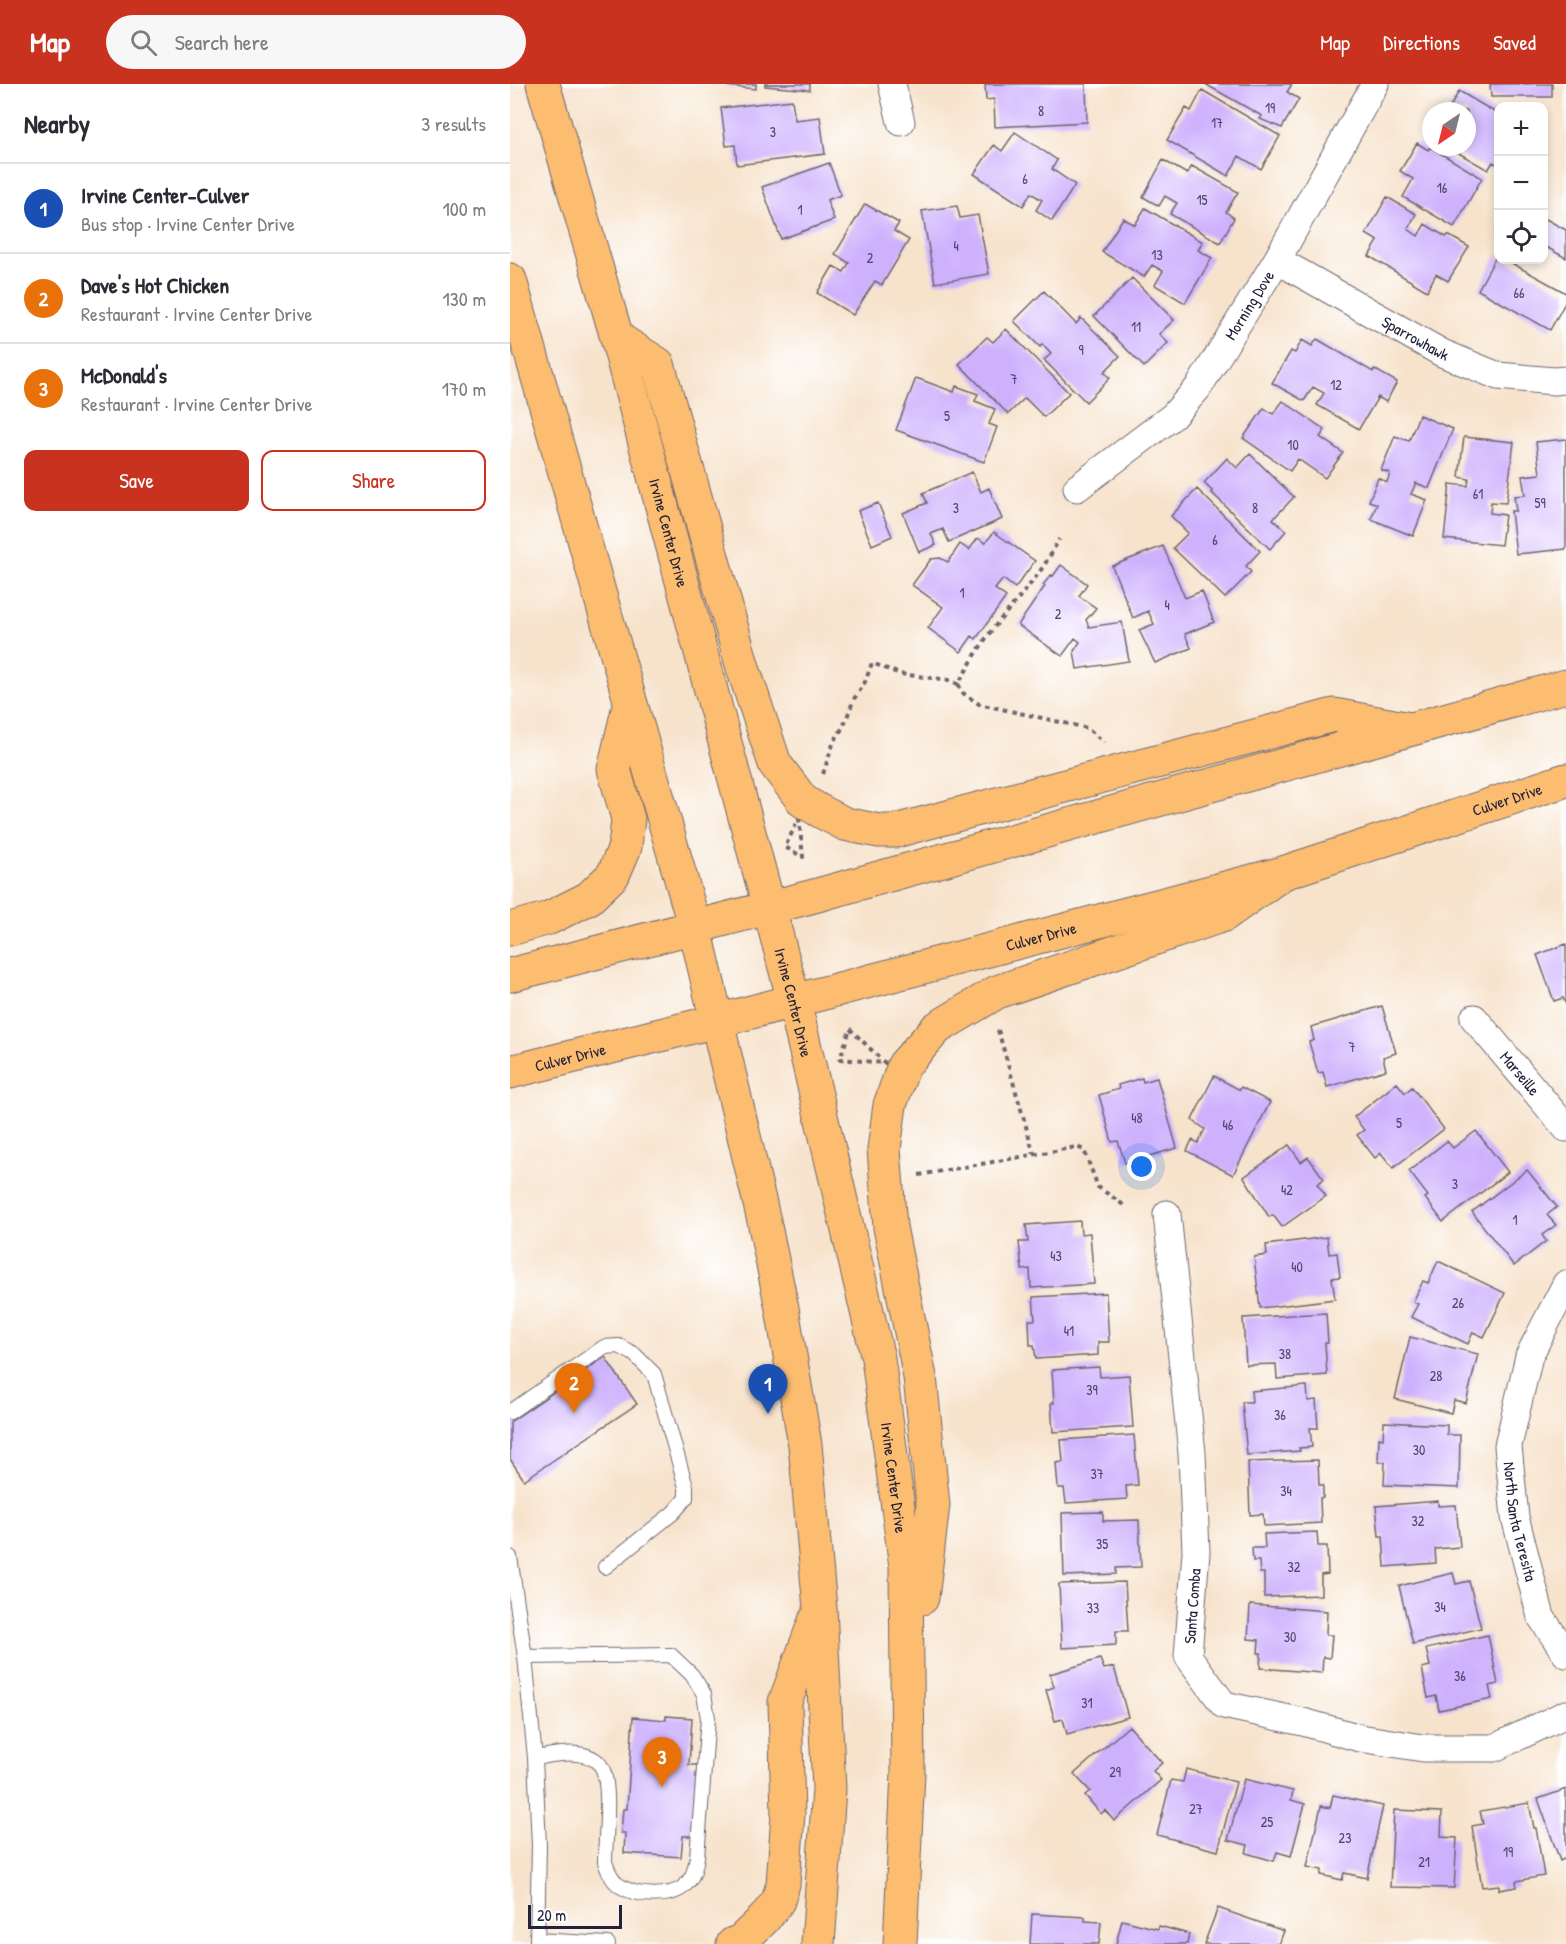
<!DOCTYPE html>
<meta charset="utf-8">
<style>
body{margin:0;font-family:"Patrick Hand",sans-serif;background:#f7f7f7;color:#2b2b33}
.controls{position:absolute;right:18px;top:18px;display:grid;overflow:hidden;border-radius:12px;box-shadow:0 3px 9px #0003}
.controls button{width:54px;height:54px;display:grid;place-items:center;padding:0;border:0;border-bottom:2px solid #e1e1e2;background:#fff;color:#2b2b33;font:30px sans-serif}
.compass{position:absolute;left:912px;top:18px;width:54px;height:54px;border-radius:50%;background:#fff;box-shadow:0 3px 9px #0003;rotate:215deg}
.scale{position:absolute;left:18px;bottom:15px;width:94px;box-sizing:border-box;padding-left:6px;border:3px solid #22223b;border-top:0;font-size:16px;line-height:21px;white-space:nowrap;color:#22223b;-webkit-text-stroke:4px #fff;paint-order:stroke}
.you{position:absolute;left:632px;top:1083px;width:21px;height:21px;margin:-15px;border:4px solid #fff;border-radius:50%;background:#1a73e8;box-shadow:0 0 0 9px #1a73e833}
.badge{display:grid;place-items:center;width:39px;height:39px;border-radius:50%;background:#c8321e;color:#fff;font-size:20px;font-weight:700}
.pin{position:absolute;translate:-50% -50px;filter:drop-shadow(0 2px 3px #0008)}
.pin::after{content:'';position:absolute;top:32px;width:21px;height:18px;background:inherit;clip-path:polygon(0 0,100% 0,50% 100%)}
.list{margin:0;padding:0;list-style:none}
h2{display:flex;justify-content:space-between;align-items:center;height:78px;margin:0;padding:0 24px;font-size:26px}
h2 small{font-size:20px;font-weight:400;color:#7c7c81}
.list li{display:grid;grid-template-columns:39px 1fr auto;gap:18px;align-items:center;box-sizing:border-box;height:90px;padding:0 24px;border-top:2px solid #e1e1e2}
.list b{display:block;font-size:22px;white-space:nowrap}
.list p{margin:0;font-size:20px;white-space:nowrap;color:#7c7c81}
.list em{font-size:20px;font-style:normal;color:#7c7c81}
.actions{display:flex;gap:12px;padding:18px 24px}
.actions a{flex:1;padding:14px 0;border:2px solid #c8321e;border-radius:12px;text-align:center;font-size:21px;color:#c8321e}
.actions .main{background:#c8321e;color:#fff}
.icon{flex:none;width:33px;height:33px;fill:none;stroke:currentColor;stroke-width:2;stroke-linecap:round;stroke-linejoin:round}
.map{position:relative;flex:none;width:1056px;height:1860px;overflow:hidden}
header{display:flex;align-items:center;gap:36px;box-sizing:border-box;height:84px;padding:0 30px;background:#c8321e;color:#fff}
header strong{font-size:28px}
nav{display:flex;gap:33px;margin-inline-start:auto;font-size:21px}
.search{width:420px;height:54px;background:#f7f7f7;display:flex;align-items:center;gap:15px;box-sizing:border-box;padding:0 21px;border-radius:33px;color:#7c7c81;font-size:22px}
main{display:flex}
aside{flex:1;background:#fff}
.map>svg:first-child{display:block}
.building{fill:#ceb1fd}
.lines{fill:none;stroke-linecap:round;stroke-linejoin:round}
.lane-casing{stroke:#6d666e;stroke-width:16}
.street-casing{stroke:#6d666e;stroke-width:29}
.primary-casing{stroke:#6d666e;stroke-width:35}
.path{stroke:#6d666e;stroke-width:4;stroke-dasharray:4.5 4.5;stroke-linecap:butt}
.lane{stroke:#fff;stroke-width:14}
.street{stroke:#fff;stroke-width:27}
.primary{stroke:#fcbd6f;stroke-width:33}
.labels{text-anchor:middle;stroke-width:6;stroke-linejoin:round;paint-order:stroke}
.number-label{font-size:14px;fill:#4d466c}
.street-label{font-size:16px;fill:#22223b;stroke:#fff}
</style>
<header>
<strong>Map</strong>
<div class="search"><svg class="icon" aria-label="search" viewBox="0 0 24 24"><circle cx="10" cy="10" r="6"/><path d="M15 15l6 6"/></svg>Search here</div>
<nav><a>Map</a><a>Directions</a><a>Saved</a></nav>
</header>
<main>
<aside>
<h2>Nearby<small>3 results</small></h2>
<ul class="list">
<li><span class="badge" style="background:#1a4fb4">1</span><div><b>Irvine Center-Culver</b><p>Bus stop · Irvine Center Drive</p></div><em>100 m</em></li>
<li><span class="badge" style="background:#e8710a">2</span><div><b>Dave's Hot Chicken</b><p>Restaurant · Irvine Center Drive</p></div><em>130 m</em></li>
<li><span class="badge" style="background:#e8710a">3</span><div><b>McDonald's</b><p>Restaurant · Irvine Center Drive</p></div><em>170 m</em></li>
</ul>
<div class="actions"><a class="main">Save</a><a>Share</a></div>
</aside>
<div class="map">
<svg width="1056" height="1860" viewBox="0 0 1056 1860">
<rect width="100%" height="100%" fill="#fff"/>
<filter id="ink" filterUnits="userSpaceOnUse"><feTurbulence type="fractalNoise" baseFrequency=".0167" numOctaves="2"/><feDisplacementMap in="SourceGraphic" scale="12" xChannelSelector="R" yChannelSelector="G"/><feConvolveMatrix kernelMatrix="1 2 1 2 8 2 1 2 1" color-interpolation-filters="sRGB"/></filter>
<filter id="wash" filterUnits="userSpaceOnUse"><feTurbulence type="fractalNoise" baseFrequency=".008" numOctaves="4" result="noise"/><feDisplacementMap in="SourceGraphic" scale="24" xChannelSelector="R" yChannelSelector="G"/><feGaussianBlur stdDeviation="1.35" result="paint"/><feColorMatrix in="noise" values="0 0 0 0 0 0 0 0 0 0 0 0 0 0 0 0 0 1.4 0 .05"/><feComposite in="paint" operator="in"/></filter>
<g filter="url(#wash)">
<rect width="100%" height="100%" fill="#f7e3cc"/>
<g id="blocks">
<path class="building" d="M 217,0 L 246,0 L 246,5 L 217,2 Z
M 255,0 L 300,0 L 300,6 L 255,2 Z
M 475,0 L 576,0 L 577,38 L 485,43 L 484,15 L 476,16 Z
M 695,0 L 782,0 L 777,8 L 789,15 L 772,44 L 750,35 L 752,32 Z
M 980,0 L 1042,0 L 1042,13 L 981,13 Z
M 692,6 L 770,52 L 751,85 L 729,72 L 718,92 L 657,56 L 676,24 L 681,27 Z
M 949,7 L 988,30 L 988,81 L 983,78 L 978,86 L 938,63 L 957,63 L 957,27 L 938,27 Z
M 282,16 L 285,36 L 310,33 L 315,70 L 227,81 L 225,61 L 216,62 L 211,24 Z
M 505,48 L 547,76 L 542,85 L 565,101 L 542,137 L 526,126 L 532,116 L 521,109 L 513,122 L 464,90 L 484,61 L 492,67 Z
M 907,59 L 918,66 L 920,63 L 972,94 L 944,143 L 893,113 L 903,95 L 890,87 Z
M 653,76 L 677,90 L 682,82 L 728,108 L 716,128 L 724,134 L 710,159 L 660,130 L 667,119 L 655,112 L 649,122 L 633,113 Z
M 319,79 L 331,111 L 317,116 L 324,136 L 271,155 L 252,103 Z
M 877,113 L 906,130 L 898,145 L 908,152 L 915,140 L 936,153 L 938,151 L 959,163 L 938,197 L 926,190 L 917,207 L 859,172 L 868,157 L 856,150 Z
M 355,120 L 389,139 L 384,147 L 399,156 L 372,201 L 365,197 L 343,231 L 307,209 L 323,182 L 334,188 L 339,179 L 325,170 Z
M 447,122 L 450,134 L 468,131 L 479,190 L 425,199 L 412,127 Z
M 635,124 L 693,158 L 688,166 L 702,174 L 675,219 L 645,201 L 653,187 L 642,181 L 634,193 L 592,168 L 613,134 L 625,141 Z
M 1034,134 L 1056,146 L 1056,174 L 1034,162 Z
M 988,169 L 988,176 L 996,176 L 1056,209 L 1056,217 L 1040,246 L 968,206 Z
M 622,194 L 664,236 L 649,250 L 658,259 L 634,283 L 584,232 Z
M 534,207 L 566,240 L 571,234 L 610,272 L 594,288 L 600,294 L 576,318 L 534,276 L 541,270 L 532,260 L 530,263 L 504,237 Z
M 496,245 L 559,309 L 534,333 L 515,314 L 498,330 L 449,280 L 477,253 L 483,258 Z
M 807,255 L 863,288 L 864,285 L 887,298 L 876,318 L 868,313 L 849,345 L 807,321 L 814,309 L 803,303 L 794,317 L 762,299 L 781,267 L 785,269 L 792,256 L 802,262 Z
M 406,294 L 444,308 L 446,302 L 468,310 L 465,317 L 485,325 L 479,340 L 487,343 L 474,378 L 386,346 Z
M 773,317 L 815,346 L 810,353 L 833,369 L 815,394 L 788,375 L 780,387 L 733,354 L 754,324 L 763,330 Z
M 909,331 L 943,345 L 919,404 L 906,399 L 901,410 L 917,416 L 903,452 L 861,435 L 867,420 L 859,417 L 868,394 L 877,398 L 880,389 L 871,386 L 885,352 L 899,357 Z
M 954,353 L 1004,358 L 996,419 L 981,418 L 980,429 L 995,431 L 991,461 L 934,455 L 940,400 L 958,402 L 959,395 L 949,393 Z
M 1056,355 L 1056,465 L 1006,470 L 1001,427 L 1006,427 L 1004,412 L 1015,411 L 1012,392 L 1030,390 L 1026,358 Z
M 740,370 L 784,413 L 763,435 L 776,447 L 760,465 L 702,409 L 703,408 L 694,399 L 717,374 L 727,384 Z
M 462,388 L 471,408 L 479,404 L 492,435 L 439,458 L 433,445 L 421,450 L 426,461 L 409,468 L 393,429 L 417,419 L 413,409 Z
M 687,405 L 750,467 L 736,482 L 741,488 L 715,514 L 663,464 L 678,449 L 661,432 Z
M 368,419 L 382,452 L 362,461 L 348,427 Z
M 484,448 L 525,477 L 505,504 L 493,495 L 485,505 L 496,513 L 466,555 L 462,552 L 451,568 L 418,544 L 433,523 L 402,501 L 421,475 L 430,474 L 438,478 L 450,460 L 459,466 L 468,454 L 475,459 Z
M 653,462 L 675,514 L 692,507 L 704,538 L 675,550 L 681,564 L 645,579 L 629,546 L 644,540 L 638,527 L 623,534 L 602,482 Z
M 551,481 L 577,500 L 569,512 L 586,524 L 576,536 L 579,543 L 612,538 L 619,577 L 567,585 L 564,567 L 570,558 L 565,554 L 552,572 L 508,541 L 535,502 L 533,501 L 541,491 L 543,492 Z
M 1056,860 L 1056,921 L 1053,914 L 1044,917 L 1027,871 Z
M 872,922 L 886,969 L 873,973 L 876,986 L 817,1003 L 813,988 L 808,989 L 799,958 L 804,956 L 801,943 Z
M 704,992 L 730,1006 L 731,1003 L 760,1018 L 723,1091 L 677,1067 L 682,1056 L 688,1059 L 695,1045 L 682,1036 Z
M 632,994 L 633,998 L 647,994 L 667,1064 L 615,1079 L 608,1057 L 602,1058 L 589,1011 L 609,1005 L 608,1001 Z
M 887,999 L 895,1009 L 902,1003 L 934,1045 L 883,1084 L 871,1069 L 865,1074 L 847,1051 L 854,1046 L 844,1033 Z
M 966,1047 L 998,1088 L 933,1138 L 915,1114 L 918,1112 L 899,1087 L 937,1057 L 943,1064 Z
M 779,1061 L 791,1078 L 798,1073 L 814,1095 L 807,1100 L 816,1112 L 772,1143 L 763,1131 L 759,1133 L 734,1093 Z
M 1017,1086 L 1047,1123 L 1037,1131 L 1046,1141 L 1032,1151 L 1036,1157 L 1004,1182 L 962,1128 Z
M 570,1137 L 571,1150 L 580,1149 L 584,1200 L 521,1204 L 520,1185 L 512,1186 L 509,1158 L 518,1158 L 516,1141 Z
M 817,1153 L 819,1170 L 827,1169 L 830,1193 L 822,1194 L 825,1215 L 750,1224 L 744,1173 L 757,1171 L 756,1161 Z
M 928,1177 L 995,1209 L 974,1253 L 963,1248 L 958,1260 L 901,1233 L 908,1220 L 903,1218 L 913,1197 L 918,1199 Z
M 596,1209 L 599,1258 L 588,1258 L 588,1271 L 526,1275 L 524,1261 L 520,1261 L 519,1236 L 525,1236 L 523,1213 Z
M 816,1229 L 818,1259 L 815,1259 L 817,1291 L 767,1295 L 766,1280 L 736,1281 L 733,1234 Z
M 900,1253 L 968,1270 L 956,1319 L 944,1316 L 941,1329 L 885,1315 Z
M 95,1273 L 127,1320 L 14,1396 L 0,1375 L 0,1338 Z
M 589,1283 L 590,1293 L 619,1291 L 623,1343 L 543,1348 L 541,1319 L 544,1319 L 542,1286 Z
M 797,1302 L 798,1317 L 806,1316 L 808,1344 L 800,1344 L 802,1363 L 789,1364 L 790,1367 L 737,1371 L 732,1318 L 742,1318 L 741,1307 Z
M 874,1338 L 937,1341 L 937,1351 L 950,1351 L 949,1404 L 874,1401 L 875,1378 L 868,1378 L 869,1354 L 873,1355 Z
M 624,1351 L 628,1401 L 616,1402 L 617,1415 L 556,1419 L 554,1404 L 548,1404 L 546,1379 L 553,1378 L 551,1356 Z
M 808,1376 L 809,1401 L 813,1401 L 813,1414 L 810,1414 L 811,1439 L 754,1442 L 753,1430 L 740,1431 L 738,1378 Z
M 928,1417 L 928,1422 L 946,1421 L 950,1463 L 925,1465 L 926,1479 L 875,1483 L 873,1452 L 869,1452 L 866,1422 Z
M 593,1428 L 593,1437 L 629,1436 L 631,1483 L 606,1484 L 606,1490 L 554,1492 L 552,1429 Z
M 807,1448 L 808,1462 L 817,1462 L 818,1490 L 811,1491 L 811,1511 L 754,1513 L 754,1489 L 750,1489 L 749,1477 L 743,1477 L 742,1464 L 755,1464 L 754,1450 Z
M 943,1489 L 946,1500 L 959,1497 L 971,1544 L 903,1560 L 889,1502 Z
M 615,1498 L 618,1547 L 606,1547 L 606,1561 L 552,1564 L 549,1500 Z
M 740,1521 L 817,1527 L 816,1551 L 822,1551 L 820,1574 L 813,1573 L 812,1589 L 750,1584 L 751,1569 L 748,1569 L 749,1556 L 738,1555 Z
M 978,1551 L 988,1600 L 979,1602 L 982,1615 L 929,1626 L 926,1612 L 918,1614 L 912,1584 L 920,1582 L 916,1565 Z
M 590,1575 L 594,1585 L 604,1583 L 618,1633 L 557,1650 L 553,1635 L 545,1637 L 536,1606 L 544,1603 L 540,1590 Z
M 156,1632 L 182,1634 L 179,1681 L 187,1681 L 182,1752 L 173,1752 L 171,1773 L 114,1769 L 115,1749 L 111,1749 L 113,1725 L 117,1725 L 123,1633 L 156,1636 Z
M 619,1642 L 652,1679 L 643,1687 L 651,1696 L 604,1737 L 595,1726 L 591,1730 L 575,1711 L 580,1707 L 564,1690 Z
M 676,1685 L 726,1698 L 708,1767 L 647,1751 L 661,1696 L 673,1698 Z
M 734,1695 L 783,1707 L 781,1716 L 795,1720 L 781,1772 L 767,1768 L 764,1777 L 736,1769 L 738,1761 L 718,1756 Z
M 1056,1705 L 1056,1774 L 1050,1777 L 1028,1715 Z
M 823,1711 L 873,1722 L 857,1794 L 834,1789 L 832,1796 L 811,1791 L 812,1786 L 797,1783 L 811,1722 L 820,1724 Z
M 1019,1719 L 1024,1744 L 1026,1744 L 1034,1792 L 1006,1797 L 1007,1803 L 989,1806 L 989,1801 L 972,1803 L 962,1742 L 973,1740 L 970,1727 Z
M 884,1726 L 932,1728 L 931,1753 L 947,1754 L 944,1804 L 880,1803 Z
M 708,1824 L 774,1847 L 769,1860 L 694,1860 Z
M 522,1830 L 575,1833 L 575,1837 L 591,1838 L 589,1860 L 520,1860 Z
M 612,1836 L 648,1845 L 649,1842 L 679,1850 L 677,1860 L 606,1860 Z"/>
</g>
</g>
<g filter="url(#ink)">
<use href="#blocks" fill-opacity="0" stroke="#6d666e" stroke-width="1.5"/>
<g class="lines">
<g class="lane-casing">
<path id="lane" d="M 0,1328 L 94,1263 L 109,1262 L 124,1270 L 144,1290 L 176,1403 L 176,1414 L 163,1429 L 95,1483
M 0,1473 L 15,1573 L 25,1674 L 29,1761 L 27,1860
M 15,1573 L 161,1571 L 182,1591 L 194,1610 L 198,1634 L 187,1773 C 185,1783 184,1792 177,1799 C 164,1815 127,1813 110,1802 C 102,1797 98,1787 95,1778 C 95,1756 102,1699 91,1682 C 86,1674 76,1671 67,1670 C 54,1668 38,1672 25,1674
M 27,1856 L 98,1860"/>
</g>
<g class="street-casing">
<g id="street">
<path d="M 382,0 L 391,38"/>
<path id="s1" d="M 767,176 L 932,269 L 988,292 L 1044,297 L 1056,296"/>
<path id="s2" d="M 567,404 L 663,332 L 688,304 L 767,176 L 865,0"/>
<path id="s3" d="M 964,934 L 1056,1044"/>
<path d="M 657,1130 L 682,1369 L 686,1468 L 678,1572 L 714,1621 L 793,1638 L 850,1654 L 913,1664 L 984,1664 L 1056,1630"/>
<path id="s4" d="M 1056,1200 L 1019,1272 L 998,1362 L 1005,1433 L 1031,1533 L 1056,1570"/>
</g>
</g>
<g class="primary-casing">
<g id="primary">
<path id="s5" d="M 33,0 L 107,254 L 284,917 L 368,1274 L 396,1483 L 398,1689 L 390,1860"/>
<path d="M 0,196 L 185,844 L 254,1137 L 272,1224 L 295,1361 L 310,1524 L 319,1705 L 308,1860"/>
<path d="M 107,254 L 148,280 L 233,584 L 265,680 L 293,717 L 310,727 L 335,740 L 369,747 L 385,747 L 824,631 L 900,645"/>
<path d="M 0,845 L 39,834 L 79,814 L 103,791 L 115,763 L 118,735 L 104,685 L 119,622"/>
<path d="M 0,891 L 304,812 L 1056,602"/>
<path id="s6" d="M 0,988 L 207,937 L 773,789 L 1056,696"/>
<path d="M 412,1514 L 423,1421 L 410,1293 L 380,1143 L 374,1065 L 380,1021 L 394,981 L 427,944 L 487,908 L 714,831 L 773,789"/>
<path d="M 223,1860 L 231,1857 L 254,1835 L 268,1817 L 273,1800 L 278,1731 L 275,1618 L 305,1537"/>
</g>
</g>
<path class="path" d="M 448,600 L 453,609 L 469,620 L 577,644 L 594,658
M 313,690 L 323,660 L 334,641 L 344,615 L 355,598 L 362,579 L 390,590 L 439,596 L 448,600 C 460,581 471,559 486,541 C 511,510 531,492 549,455
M 289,734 L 293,773 L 275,763 Z
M 340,945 L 375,979 L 330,975 Z
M 488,946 L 524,1070
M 409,1091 L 567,1063 L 574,1066 L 588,1103 L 615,1122"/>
<use href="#lane" class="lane"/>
<use href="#street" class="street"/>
<use href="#primary" class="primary"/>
</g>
</g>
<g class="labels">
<g class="number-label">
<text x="760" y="29">19</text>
<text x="531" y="32">8</text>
<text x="707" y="44">17</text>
<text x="263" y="53">3</text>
<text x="515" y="100">6</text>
<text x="932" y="109">16</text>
<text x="692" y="121">15</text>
<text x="290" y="131">1</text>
<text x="446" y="167">4</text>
<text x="647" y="176">13</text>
<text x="360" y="179">2</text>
<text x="1009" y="214">66</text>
<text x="626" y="248">11</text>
<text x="571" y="271">9</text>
<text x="504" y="300">7</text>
<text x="826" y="306">12</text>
<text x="437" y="337">5</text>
<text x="783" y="366">10</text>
<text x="968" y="415">61</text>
<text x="1030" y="424">59</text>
<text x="446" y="429">3</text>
<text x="745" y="429">8</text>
<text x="705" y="461">6</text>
<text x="452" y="514">1</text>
<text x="657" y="526">4</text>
<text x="548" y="535">2</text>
<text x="842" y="968">7</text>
<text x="627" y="1039">48</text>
<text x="889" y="1044">5</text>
<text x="718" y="1046">46</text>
<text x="945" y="1105">3</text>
<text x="777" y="1111">42</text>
<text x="1005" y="1141">1</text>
<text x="546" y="1177">43</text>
<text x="787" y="1188">40</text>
<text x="948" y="1224">26</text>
<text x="559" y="1252">41</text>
<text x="775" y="1275">38</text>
<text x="926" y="1297">28</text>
<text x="582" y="1311">39</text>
<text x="770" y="1336">36</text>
<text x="909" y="1371">30</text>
<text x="587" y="1395">37</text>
<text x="776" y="1412">34</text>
<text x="908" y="1442">32</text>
<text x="592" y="1465">35</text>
<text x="784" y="1488">32</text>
<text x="930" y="1528">34</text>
<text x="583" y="1529">33</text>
<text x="780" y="1558">30</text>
<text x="950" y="1597">36</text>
<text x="577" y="1624">31</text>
<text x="605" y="1693">29</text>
<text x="686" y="1730">27</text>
<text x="757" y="1743">25</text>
<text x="835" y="1759">23</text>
<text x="998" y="1773">19</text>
<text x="914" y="1783">21</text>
</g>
<g class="street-label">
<text dy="6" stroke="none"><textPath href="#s2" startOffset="255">Morning Dove</textPath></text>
<text dy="6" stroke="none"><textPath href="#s1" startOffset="159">Sparrowhawk</textPath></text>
<text dy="6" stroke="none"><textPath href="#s5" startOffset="466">Irvine Center Drive</textPath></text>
<text dy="6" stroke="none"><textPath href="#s6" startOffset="1034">Culver Drive</textPath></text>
<text dy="6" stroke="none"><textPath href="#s6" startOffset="548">Culver Drive</textPath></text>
<text dy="6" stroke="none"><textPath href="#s5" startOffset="952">Irvine Center Drive</textPath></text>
<text dy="6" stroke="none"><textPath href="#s6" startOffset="62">Culver Drive</textPath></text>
<text dy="6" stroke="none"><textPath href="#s3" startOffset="72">Marseille</textPath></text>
<text dy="6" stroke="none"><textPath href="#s5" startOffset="1438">Irvine Center Drive</textPath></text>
<text dy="6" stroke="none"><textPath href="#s4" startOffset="250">North Santa Teresita</textPath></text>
<text transform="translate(682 1522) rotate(-86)" y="6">Santa Comba</text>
</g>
</g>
</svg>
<div class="controls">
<button>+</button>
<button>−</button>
<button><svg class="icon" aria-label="locate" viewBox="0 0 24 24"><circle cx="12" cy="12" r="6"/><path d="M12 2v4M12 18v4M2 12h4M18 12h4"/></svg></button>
</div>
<svg class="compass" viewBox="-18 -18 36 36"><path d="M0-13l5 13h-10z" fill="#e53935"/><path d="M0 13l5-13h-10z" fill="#7c7c81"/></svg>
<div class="scale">20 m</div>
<div class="you"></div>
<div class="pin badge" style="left:258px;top:1330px;background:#1a4fb4">1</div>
<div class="pin badge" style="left:64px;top:1329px;background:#e8710a">2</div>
<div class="pin badge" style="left:152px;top:1703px;background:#e8710a">3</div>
</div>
</main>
